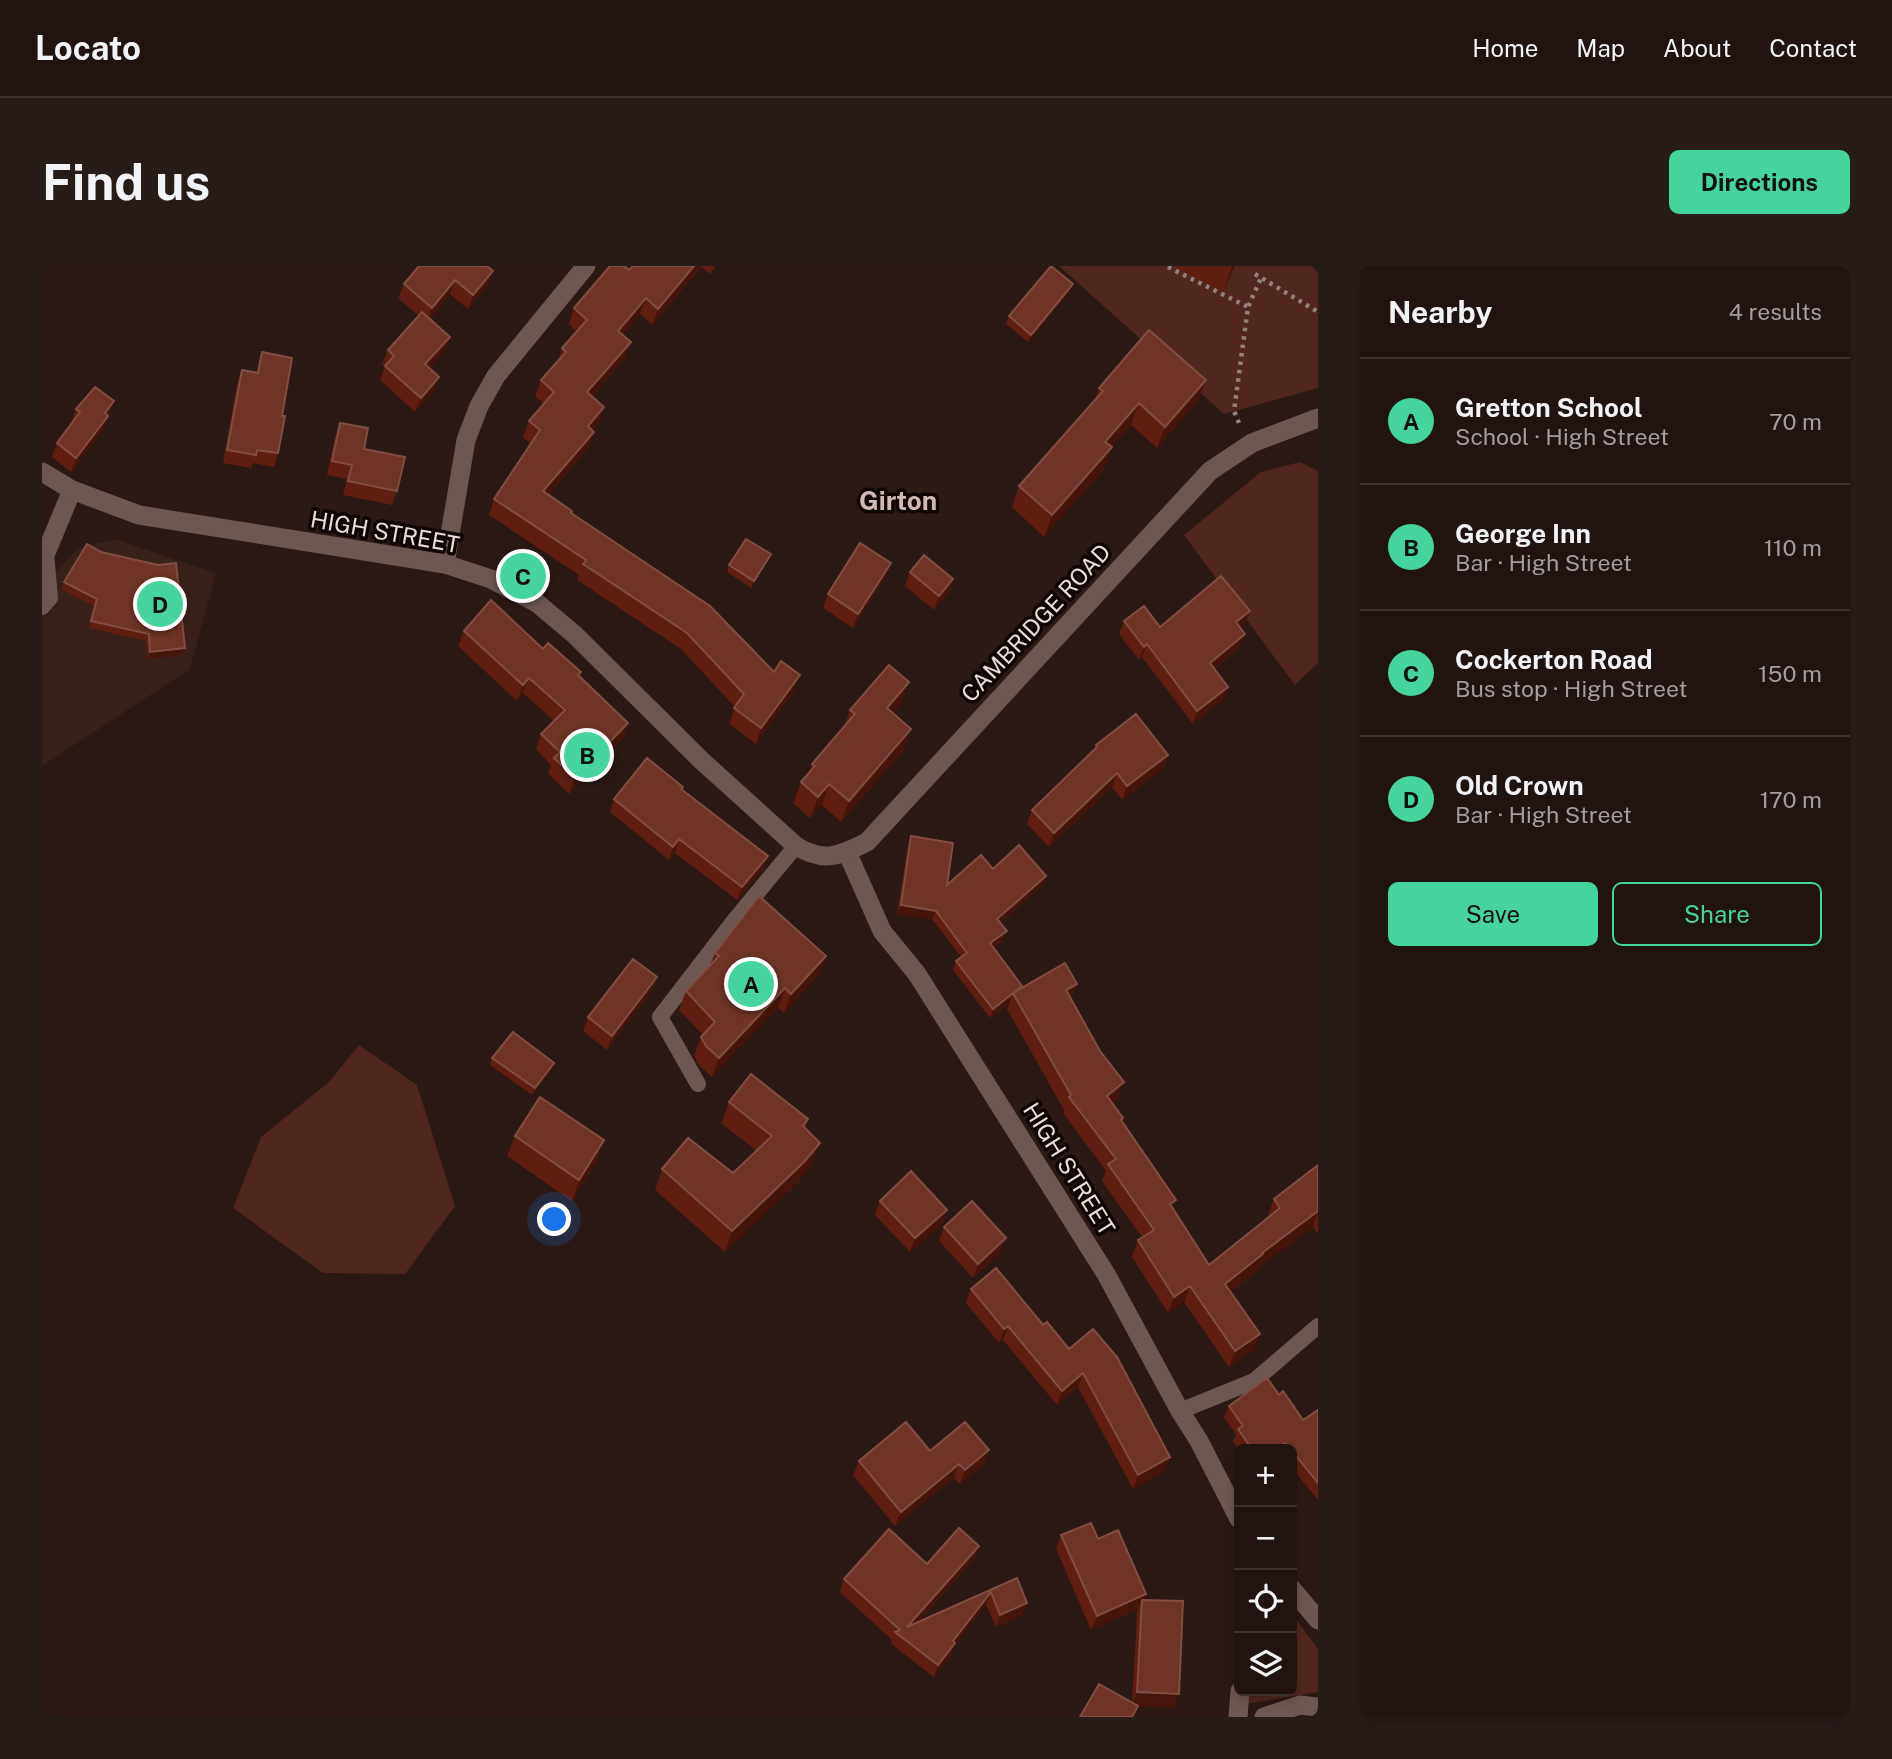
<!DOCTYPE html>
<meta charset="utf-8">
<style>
body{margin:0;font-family:"Public Sans",sans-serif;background:#281c19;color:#f1f3f6}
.controls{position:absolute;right:21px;bottom:21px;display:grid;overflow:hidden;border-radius:10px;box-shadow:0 4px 10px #0003}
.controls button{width:63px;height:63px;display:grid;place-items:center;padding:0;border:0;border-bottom:2px solid #3d3230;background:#201310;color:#f1f3f6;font:35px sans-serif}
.you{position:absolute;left:513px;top:954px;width:24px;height:24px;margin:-18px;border:5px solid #fff;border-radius:50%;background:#1a73e8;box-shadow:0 0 0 10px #1a73e833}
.badge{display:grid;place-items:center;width:46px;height:46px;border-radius:50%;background:#46d49e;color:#111;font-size:23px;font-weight:700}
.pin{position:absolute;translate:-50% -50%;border:4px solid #fff;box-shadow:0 2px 7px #0006}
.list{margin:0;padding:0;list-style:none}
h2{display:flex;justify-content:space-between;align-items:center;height:91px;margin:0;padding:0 28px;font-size:30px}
h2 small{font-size:23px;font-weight:400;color:#a29e9f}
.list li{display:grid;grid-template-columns:46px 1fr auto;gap:21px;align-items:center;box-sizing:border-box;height:126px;padding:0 28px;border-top:2px solid #3d3230}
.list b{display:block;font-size:26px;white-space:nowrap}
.list p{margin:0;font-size:23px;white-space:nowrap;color:#a29e9f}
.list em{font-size:23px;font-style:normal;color:#a29e9f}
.actions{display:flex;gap:14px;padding:21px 28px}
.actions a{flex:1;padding:16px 0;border:2px solid #46d49e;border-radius:10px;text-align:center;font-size:24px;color:#46d49e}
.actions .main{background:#46d49e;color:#111}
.icon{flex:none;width:38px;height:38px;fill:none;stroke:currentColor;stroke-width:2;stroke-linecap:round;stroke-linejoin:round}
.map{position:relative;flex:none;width:1276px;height:1451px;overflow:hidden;border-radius:10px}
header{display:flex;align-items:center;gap:42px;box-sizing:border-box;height:98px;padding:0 35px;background:#201310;border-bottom:2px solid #3d3230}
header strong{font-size:33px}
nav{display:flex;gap:38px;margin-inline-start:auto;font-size:24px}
.intro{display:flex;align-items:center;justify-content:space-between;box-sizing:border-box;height:168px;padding:0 42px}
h1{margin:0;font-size:49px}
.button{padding:18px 32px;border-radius:10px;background:#46d49e;color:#111;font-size:24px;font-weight:700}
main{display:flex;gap:42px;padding:0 42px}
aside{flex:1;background:#201310;border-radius:10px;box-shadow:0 4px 10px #0003}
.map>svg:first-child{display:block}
.built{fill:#39211b}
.green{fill:#4f271e}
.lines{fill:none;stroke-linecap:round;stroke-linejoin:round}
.path{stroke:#92827f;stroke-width:4.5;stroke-dasharray:3.5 5;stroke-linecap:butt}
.service{stroke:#6d5752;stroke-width:16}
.minor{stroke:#6d5752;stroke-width:19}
.tertiary{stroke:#6d5752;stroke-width:19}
.wall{fill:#601e12}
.shaded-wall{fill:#45140a}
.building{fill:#6f3327;stroke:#824d43;stroke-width:2}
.labels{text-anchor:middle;stroke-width:7;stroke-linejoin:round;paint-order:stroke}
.street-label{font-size:23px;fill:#e9dcd9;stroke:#0e0605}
.quarter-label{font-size:26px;font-weight:bold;fill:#d1b8b2;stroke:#0e0605}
</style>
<header>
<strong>Locato</strong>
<nav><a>Home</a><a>Map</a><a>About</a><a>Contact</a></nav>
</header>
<div class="intro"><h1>Find us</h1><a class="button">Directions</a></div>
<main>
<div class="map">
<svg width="1276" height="1451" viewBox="0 0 1276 1451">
<rect width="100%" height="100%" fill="#2b1915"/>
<path class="built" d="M 73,273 L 174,307 L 148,403 L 0,500 L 0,320 L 36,282 Z"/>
<path class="green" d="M 1017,0 L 1276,0 L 1276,122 L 1182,148 Z
M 1258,196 L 1276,205 L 1276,397 L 1253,419 L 1142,269 L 1219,206 Z
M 317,779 L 375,819 L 413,940 L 363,1008 L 281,1007 L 191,942 L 219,871 L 287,816 Z
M 1250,1348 L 1276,1383 L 1276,1426 L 1204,1438 L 1205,1425 L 1250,1425 Z"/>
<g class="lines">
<path class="path" d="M 1126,1 L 1206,41
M 1213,8 L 1276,46
M 1197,157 L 1192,145 L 1206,41 L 1219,12"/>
<path class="service" d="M 0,341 L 8,332 L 4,287
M 656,818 L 618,751 L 695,651 L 754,580
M 1138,1145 L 1212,1115 L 1276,1060"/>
<path class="minor" d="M 0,291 L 4,287 L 30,224
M 403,298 L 424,174 L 437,140 L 454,110 L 544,0
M 805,586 L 840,665 L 875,708 L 1064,1008 L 1138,1145 L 1157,1175 L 1197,1253
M 1250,1323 L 1276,1354
M 1196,1451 L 1198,1425
M 1222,1451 L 1258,1439 L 1276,1441"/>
<path class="tertiary" d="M 0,206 L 30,224 L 97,249 L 403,298 L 449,313 L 495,337 L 533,369 L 660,495 L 754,580 C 782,597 797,590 825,576 L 1168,205 L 1210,177 L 1276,152"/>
</g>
<path class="wall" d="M 377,0 L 446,0 L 446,19 L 426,43 L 408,28 L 388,53 L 403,85 L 387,102 L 392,125 L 373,146 L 338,114 L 343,100 L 340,98 L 346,84 L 377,50 L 356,32 L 362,18 Z
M 591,0 L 674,0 L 668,8 L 659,1 L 610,59 L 598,48 L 580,69 L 583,92 L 550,130 L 562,141 L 556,157 L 550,164 L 552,166 L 546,182 L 506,229 L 732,406 L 752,425 L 714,478 L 687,458 L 693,441 L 639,383 L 535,314 L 537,309 L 447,249 L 452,233 L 489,178 L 481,171 L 487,155 L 502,138 L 493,130 L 499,114 L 516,95 L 520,82 L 535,66 L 527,58 L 532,42 L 587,4 Z
M 1131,0 L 1193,0 L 1181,26 Z
M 1028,25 L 986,76 L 964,58 L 967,50 Z
M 220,86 L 240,150 L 236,187 L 232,201 L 211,197 L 209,202 L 181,197 L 195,118 L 200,104 L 214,107 Z
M 1057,122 L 1156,135 L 1115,182 L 1089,159 L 1069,181 L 1062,203 L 1002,271 L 970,241 L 977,220 L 1053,134 Z
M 72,135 L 61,164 L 29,206 L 10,191 L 15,177 L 29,157 L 34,143 Z
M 298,157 L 322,183 L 355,225 L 350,239 L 301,229 L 305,213 L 285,209 L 293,171 Z
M 45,278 L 143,382 L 140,389 L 106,393 L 104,375 L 47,362 L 52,340 L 19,323 L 22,316 Z
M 726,295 L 709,322 L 685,306 L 687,299 Z
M 868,306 L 911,313 L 906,327 L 892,344 L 863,320 Z
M 844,311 L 811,362 L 781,342 L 786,328 Z
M 1082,355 L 1118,361 L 1203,358 L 1198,362 L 1198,381 L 1172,403 L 1186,421 L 1181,434 L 1151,458 L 1100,391 L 1097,394 L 1077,368 Z
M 422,365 L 501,383 L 537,410 L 586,457 L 581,472 L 527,528 L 506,507 L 509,499 L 494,483 L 499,468 L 512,455 L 481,427 L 475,435 L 416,380 Z
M 867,416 L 859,437 L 851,447 L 869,463 L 862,484 L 799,556 L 780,539 L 768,552 L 751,537 L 759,516 L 766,509 L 770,498 L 802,460 L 808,444 Z
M 1054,479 L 1126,489 L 1121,503 L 1080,534 L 1070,521 L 1007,581 L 985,558 L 990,544 L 1051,485 Z
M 640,524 L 726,590 L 721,603 L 695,634 L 633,587 L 627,594 L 568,546 L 572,533 Z
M 869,570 L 905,619 L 951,603 L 1001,619 L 958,657 L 961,674 L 951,682 L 980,722 L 1035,718 L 1029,733 L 1076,833 L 1070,837 L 1081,852 L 1080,856 L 1131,943 L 1167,999 L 1227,951 L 1226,949 L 1232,933 L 1276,899 L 1276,968 L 1271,961 L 1217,1001 L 1215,1005 L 1189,1025 L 1212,1084 L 1187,1101 L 1142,1036 L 1126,1047 L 1090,991 L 1096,974 L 1100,971 L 1060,915 L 1064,905 L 1021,847 L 1022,844 L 965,743 L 968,736 L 948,752 L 911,704 L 914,695 L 919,691 L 890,653 L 855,648 L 866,579 Z
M 673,687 L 784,690 L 777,709 L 742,747 L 736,741 L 670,811 L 657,799 L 652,790 L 659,771 L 661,769 L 637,744 L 644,725 L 668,699 Z
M 615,711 L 610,725 L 565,784 L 541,765 L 546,751 Z
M 450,792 L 512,797 L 509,804 L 490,829 L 448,799 Z
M 687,836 L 766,853 L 763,862 L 770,898 L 755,917 L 683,986 L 613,924 L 620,903 L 691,907 L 715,885 L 679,857 Z
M 473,870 L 555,895 L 530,935 L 465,890 Z
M 838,935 L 905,944 L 900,958 L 868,986 L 833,949 Z
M 902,961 L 959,986 L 931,1012 L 897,975 Z
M 929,1023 L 1001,1059 L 1027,1083 L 1128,1191 L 1123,1205 L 1091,1223 L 1036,1121 L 1015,1139 L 961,1074 L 957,1077 L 924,1037 Z
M 1237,1129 L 1261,1154 L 1276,1144 L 1276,1234 L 1250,1202 L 1250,1183 L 1197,1184 L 1191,1175 L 1194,1168 L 1182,1152 L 1187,1140 Z
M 947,1184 L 942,1198 L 918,1218 L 912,1212 L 853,1260 L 811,1209 L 817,1195 L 888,1185 Z
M 1019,1269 L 1056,1273 L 1102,1334 L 1132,1442 L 1090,1437 L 1095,1348 L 1096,1343 L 1049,1364 L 1014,1283 Z
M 937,1280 L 932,1293 L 876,1356 L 975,1312 L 981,1349 L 954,1361 L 944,1338 L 912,1380 L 909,1390 L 892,1411 L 849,1378 L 850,1374 L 798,1326 L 802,1313 L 885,1298 Z"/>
<path class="shaded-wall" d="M 652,0 L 659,0 L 610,59 L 616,43 Z
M 1190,0 L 1193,0 L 1181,26 Z
M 451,5 L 446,19 L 426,43 L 431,29 Z
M 413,14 L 408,28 L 385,56 L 390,42 Z
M 1031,18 L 1028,25 L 986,76 L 989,69 Z
M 604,32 L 598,48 L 570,81 L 576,65 Z
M 408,71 L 403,85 L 378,112 L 383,98 Z
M 589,76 L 583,92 L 539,142 L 545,126 Z
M 397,111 L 392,125 L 373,146 L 379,132 Z
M 1164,114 L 1156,135 L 1115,182 L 1123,161 Z
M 72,135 L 61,164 L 29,206 L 34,192 Z
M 1097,137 L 1089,159 L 1055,197 L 1063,176 Z
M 562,141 L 556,157 L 540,176 L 546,160 Z
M 552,166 L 546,182 L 495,241 L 501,225 Z
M 1070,181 L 1062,203 L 1002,271 L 1010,249 Z
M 729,288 L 726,295 L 709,322 L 712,315 Z
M 849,297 L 844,311 L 811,362 L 816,348 Z
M 911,313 L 906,327 L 892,344 L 897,330 Z
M 1208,345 L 1203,358 L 1189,369 L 1194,356 Z
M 1203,368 L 1198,381 L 1163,410 L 1168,397 Z
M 1105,378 L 1100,391 L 1097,394 L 1102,381 Z
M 143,382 L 140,389 L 106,393 L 108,386 Z
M 758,409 L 752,425 L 714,478 L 719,462 Z
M 487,412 L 481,427 L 475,435 L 481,419 Z
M 867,416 L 859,437 L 838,462 L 845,442 Z
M 1186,421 L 1181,434 L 1151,458 L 1155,445 Z
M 586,457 L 581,472 L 527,528 L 533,512 Z
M 869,463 L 862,484 L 799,556 L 807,535 Z
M 1126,489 L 1121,503 L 1080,534 L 1085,520 Z
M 1075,507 L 1070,521 L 1007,581 L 1012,567 Z
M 787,518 L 780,539 L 768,552 L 776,531 Z
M 637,573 L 633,587 L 627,594 L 631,581 Z
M 726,590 L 721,603 L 695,634 L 700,621 Z
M 1004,610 L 1001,619 L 952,662 L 955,653 Z
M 859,639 L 894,645 L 890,653 L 855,648 Z
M 965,665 L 961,674 L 945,686 L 948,677 Z
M 784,690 L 777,709 L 742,747 L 749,728 Z
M 615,711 L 610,725 L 565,784 L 570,770 Z
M 1035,718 L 1029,734 L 1024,724 Z
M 743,722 L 736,741 L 670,811 L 677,792 Z
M 971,727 L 968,736 L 948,752 L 951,743 Z
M 512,797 L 509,804 L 490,829 L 493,822 Z
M 1082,816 L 1076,833 L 1059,846 L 1065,830 Z
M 562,874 L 555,895 L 530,935 L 537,914 Z
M 778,877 L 770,898 L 755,917 L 683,986 L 690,965 Z
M 905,944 L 900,958 L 868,986 L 873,972 Z
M 1276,945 L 1271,961 L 1217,1001 L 1215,1005 L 1177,1034 L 1183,1018 L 1220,987 Z
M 964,972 L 959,986 L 931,1012 L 936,998 Z
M 1148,1020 L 1142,1036 L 1126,1047 L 1132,1031 Z
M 966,1060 L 961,1074 L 957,1077 L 962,1063 Z
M 1218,1068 L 1212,1084 L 1187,1101 L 1193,1085 Z
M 1041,1107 L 1036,1121 L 1015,1139 L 1020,1125 Z
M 947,1184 L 942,1198 L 918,1218 L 923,1204 Z
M 1128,1191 L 1123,1205 L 1091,1223 L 1096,1209 Z
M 917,1198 L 912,1212 L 853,1260 L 859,1246 Z
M 937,1280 L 932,1293 L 860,1373 L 865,1361 Z
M 949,1326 L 944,1338 L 912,1380 L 909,1390 L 892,1411 L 896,1399 L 911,1375 Z
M 1104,1328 L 1100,1340 L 1100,1334 L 1096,1343 L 1049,1364 L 1055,1350 Z
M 985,1337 L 981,1349 L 954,1361 L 958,1349 Z
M 1095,1426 L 1137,1428 L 1132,1442 L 1090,1440 Z"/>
<path class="building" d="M 377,0 L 445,0 L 451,5 L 431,29 L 413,14 L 390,42 L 362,18 Z
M 568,0 L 582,0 L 587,4 L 591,0 L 652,0 L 616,43 L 604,32 L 576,65 L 589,76 L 545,126 L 562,141 L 546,160 L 552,166 L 501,225 L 530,245 L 529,247 L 668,340 L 732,406 L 739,395 L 758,409 L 719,462 L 692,442 L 702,428 L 645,367 L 541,298 L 544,294 L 452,233 L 498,164 L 487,155 L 512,126 L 499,114 L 524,86 L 520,82 L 545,54 L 532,42 Z
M 1009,0 L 1031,18 L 989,69 L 967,50 Z
M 380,46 L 408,71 L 383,98 L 397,111 L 379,132 L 343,100 L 352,90 L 346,84 Z
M 1107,64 L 1164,114 L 1123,161 L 1097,137 L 1063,176 L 1070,181 L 1010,249 L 977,220 L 1061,125 L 1057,122 Z
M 220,86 L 250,92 L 240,150 L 243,150 L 236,187 L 215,184 L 214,189 L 185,184 L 200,104 L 216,107 Z
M 53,121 L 72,135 L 63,147 L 66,150 L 34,192 L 15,177 L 38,146 L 34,143 Z
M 298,157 L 326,162 L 322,183 L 363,191 L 355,225 L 306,215 L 310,199 L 290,195 Z
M 704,273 L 729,288 L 712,315 L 687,299 Z
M 818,277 L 849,297 L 816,348 L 786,328 Z
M 45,278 L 59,286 L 116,299 L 134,297 L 143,382 L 108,386 L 107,368 L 49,355 L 55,333 L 22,316 Z
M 882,289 L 911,313 L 897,330 L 868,306 Z
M 1179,310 L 1208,345 L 1194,356 L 1203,368 L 1168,397 L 1186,421 L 1155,445 L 1105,378 L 1102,381 L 1082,355 L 1102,340 L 1118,361 Z
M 449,334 L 501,383 L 506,377 L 539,406 L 536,409 L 586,457 L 533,512 L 512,492 L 518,486 L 499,468 L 523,444 L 487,412 L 481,419 L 422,365 Z
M 847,399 L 867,416 L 845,442 L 869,463 L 807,535 L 787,518 L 776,531 L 759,516 L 773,500 L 770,498 L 813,448 L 808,444 Z
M 1094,448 L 1126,489 L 1085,520 L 1075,507 L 1012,567 L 990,544 L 1055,481 L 1054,479 Z
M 605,492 L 641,521 L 639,523 L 726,590 L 700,621 L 637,573 L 631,581 L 572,533 Z
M 869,570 L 911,577 L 905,619 L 939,589 L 951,603 L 977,579 L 1004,610 L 955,653 L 965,665 L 948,677 L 980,720 L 951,743 L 914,695 L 925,687 L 894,645 L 859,639 Z
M 717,630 L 784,690 L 749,728 L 743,722 L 677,792 L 664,780 L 659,771 L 673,756 L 644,725 L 677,690 L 673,687 Z
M 591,693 L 615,711 L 570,770 L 546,751 Z
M 1023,697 L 1035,718 L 1024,724 L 1058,785 L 1082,816 L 1065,830 L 1081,852 L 1079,854 L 1134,934 L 1128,938 L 1167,999 L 1238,942 L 1232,933 L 1276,899 L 1276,945 L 1220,987 L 1221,988 L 1183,1018 L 1218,1068 L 1193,1085 L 1148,1020 L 1132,1031 L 1096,974 L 1112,964 L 1066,898 L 1074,893 L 1027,831 L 1029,829 L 971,727 Z
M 471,766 L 512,797 L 493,822 L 450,792 Z
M 709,808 L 766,853 L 761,860 L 778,877 L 762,896 L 690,965 L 620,903 L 646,872 L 691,907 L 730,870 L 687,836 Z
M 498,831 L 562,874 L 537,914 L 473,870 Z
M 869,905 L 905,944 L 873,972 L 838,935 Z
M 930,935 L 964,972 L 936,998 L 902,961 Z
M 954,1002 L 1001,1059 L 1005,1056 L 1027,1083 L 1051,1063 L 1075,1091 L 1128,1191 L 1096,1209 L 1041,1107 L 1020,1125 L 966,1060 L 962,1063 L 929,1023 Z
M 1225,1112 L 1237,1129 L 1241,1125 L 1261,1154 L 1276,1144 L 1276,1217 L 1250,1185 L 1250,1183 L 1248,1183 L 1243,1177 L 1235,1183 L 1210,1183 L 1196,1163 L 1201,1160 L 1187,1140 Z
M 864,1156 L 888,1185 L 923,1156 L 947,1184 L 923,1204 L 917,1198 L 859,1246 L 817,1195 Z
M 1049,1257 L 1056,1273 L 1076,1264 L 1104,1328 L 1055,1350 L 1019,1269 Z
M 917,1262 L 937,1280 L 865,1361 L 975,1312 L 985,1337 L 958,1349 L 949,1326 L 911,1375 L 913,1377 L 896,1399 L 853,1366 L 858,1364 L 802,1313 L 847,1263 L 885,1298 Z
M 1100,1334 L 1141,1335 L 1137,1428 L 1095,1426 Z
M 1057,1418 L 1096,1440 L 1090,1451 L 1038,1451 Z"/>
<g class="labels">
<g class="street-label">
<text transform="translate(343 266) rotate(10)" y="8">HIGH STREET</text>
<text transform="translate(994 357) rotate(-47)" y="8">CAMBRIDGE ROAD</text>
<text transform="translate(1027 903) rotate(58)" y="8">HIGH STREET</text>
</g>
<g class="quarter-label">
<text x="856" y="244">Girton</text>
</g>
</g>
</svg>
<div class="controls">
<button>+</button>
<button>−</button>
<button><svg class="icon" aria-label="locate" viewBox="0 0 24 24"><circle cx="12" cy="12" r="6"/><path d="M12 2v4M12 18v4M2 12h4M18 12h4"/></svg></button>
<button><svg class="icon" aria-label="layers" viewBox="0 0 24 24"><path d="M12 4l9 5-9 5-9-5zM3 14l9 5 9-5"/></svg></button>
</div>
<div class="you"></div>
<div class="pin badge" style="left:709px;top:718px">A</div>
<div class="pin badge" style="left:545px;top:489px">B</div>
<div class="pin badge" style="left:481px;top:310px">C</div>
<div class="pin badge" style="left:118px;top:338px">D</div>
</div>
<aside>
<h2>Nearby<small>4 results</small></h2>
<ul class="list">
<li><span class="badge">A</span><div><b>Gretton School</b><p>School · High Street</p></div><em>70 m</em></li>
<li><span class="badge">B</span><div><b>George Inn</b><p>Bar · High Street</p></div><em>110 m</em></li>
<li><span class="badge">C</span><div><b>Cockerton Road</b><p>Bus stop · High Street</p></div><em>150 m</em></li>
<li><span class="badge">D</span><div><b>Old Crown</b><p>Bar · High Street</p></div><em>170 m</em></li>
</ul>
<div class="actions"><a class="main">Save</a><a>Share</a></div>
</aside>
</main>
